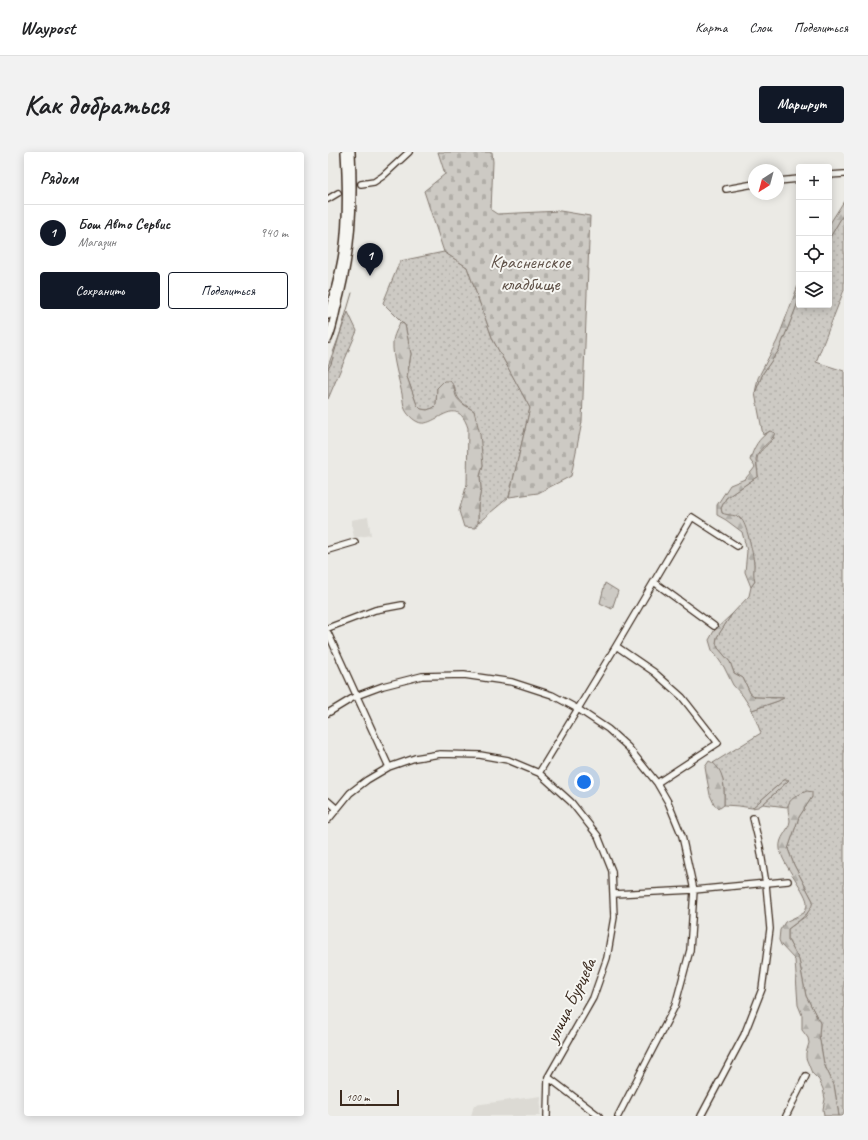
<!DOCTYPE html>
<html lang="ru">
<meta charset="utf-8">
<style>
body{margin:0;font-family:Caveat,sans-serif;background:#f2f2f2;color:#202124}
.controls{position:absolute;right:12px;top:12px;display:grid;overflow:hidden;border-radius:4px;box-shadow:0 2px 10px #0003}
.controls button{width:36px;height:36px;display:grid;place-items:center;padding:0;border:0;border-bottom:1px solid #e0e0e0;background:#fff;color:#202124;font:20px sans-serif}
.compass{position:absolute;left:420px;top:12px;width:36px;height:36px;border-radius:50%;background:#fff;box-shadow:0 2px 10px #0003;rotate:216deg}
.scale{position:absolute;left:12px;bottom:10px;width:59px;box-sizing:border-box;padding-left:4px;border:2px solid #3b2a1e;border-top:0;font-size:11px;line-height:14px;white-space:nowrap;color:#3b2a1e;-webkit-text-stroke:3px #f6f6f2;paint-order:stroke}
.you{position:absolute;left:256px;top:630px;width:14px;height:14px;margin:-10px;border:3px solid #fff;border-radius:50%;background:#1a73e8;box-shadow:0 0 0 6px #1a73e833}
.badge{display:grid;place-items:center;width:26px;height:26px;border-radius:50%;background:#111827;color:#fff;font-size:13px;font-weight:700}
.pin{position:absolute;translate:-50% -33px;filter:drop-shadow(0 1px 2px #0008)}
.pin::after{content:'';position:absolute;top:21px;width:14px;height:12px;background:inherit;clip-path:polygon(0 0,100% 0,50% 100%)}
.list{margin:0;padding:0;list-style:none}
h2{display:flex;justify-content:space-between;align-items:center;height:52px;margin:0;padding:0 16px;font-size:17px}
h2 small{font-size:13px;font-weight:400;color:#757577}
.list li{display:grid;grid-template-columns:26px 1fr auto;gap:12px;align-items:center;box-sizing:border-box;height:56px;padding:0 16px;border-top:1px solid #e0e0e0}
.list b{display:block;font-size:15px;white-space:nowrap}
.list p{margin:0;font-size:13px;white-space:nowrap;color:#757577}
.list em{font-size:13px;font-style:normal;color:#757577}
.actions{display:flex;gap:8px;padding:12px 16px}
.actions a{flex:1;padding:9px 0;border:1px solid #111827;border-radius:4px;text-align:center;font-size:14px;color:#111827}
.actions .main{background:#111827;color:#fff}
.icon{flex:none;width:22px;height:22px;fill:none;stroke:currentColor;stroke-width:2;stroke-linecap:round;stroke-linejoin:round}
.map{position:relative;flex:none;width:516px;height:964px;overflow:hidden;border-radius:4px}
header{display:flex;align-items:center;gap:24px;box-sizing:border-box;height:56px;padding:0 20px;background:#fff;border-bottom:1px solid #e0e0e0}
header strong{font-size:19px}
nav{display:flex;gap:22px;margin-inline-start:auto;font-size:14px}
.intro{display:flex;align-items:center;justify-content:space-between;box-sizing:border-box;height:96px;padding:0 24px}
h1{margin:0;font-size:28px}
.button{padding:10px 18px;border-radius:4px;background:#111827;color:#fff;font-size:14px;font-weight:700}
main{display:flex;gap:24px;padding:0 24px}
aside{flex:1;background:#fff;border-radius:4px;box-shadow:0 2px 10px #0003}
.map>svg:first-child{display:block}
.built{fill:#dcdad4}
.grass{fill:url(#grass-dots);stroke:#847a71}
.forest{fill:url(#forest-firs);stroke:#847a71}
.cemetery{fill:url(#cemetery-stones);stroke:#847a71}
.park{fill:url(#park-crowns);stroke:#847a71}
.lines{fill:none;stroke-linecap:round;stroke-linejoin:round}
.stream{stroke:#7c7167;stroke-width:1}
.minor-casing{stroke:#3b2a1e;stroke-width:8}
.major-casing{stroke:#3b2a1e;stroke-width:10}
.minor{stroke:#f6f6f2;stroke-width:5.5}
.major{stroke:#f6f6f2;stroke-width:7}
.labels{text-anchor:middle;stroke-width:4;stroke-linejoin:round;paint-order:stroke}
.park-label{font-size:19px;fill:#605248;stroke:#f6f6f2}
.street-label{font-size:19px;fill:#3b2a1e;stroke:#f6f6f2}
</style>
<header>
<strong>Waypost</strong>
<nav><a>Карта</a><a>Слои</a><a>Поделиться</a></nav>
</header>
<div class="intro"><h1>Как добраться</h1><a class="button">Маршрут</a></div>
<main>
<aside>
<h2>Рядом<small></small></h2>
<ul class="list">
<li><span class="badge">1</span><div><b>Бош Авто Сервис</b><p>Магазин</p></div><em>940 m</em></li>
</ul>
<div class="actions"><a class="main">Сохранить</a><a>Поделиться</a></div>
</aside>
<div class="map">
<svg width="516" height="964" viewBox="0 0 516 964">
<defs>
<pattern id="grass-dots" width="8" height="8" patternUnits="userSpaceOnUse"><rect width="8" height="8" fill="#cdcac4"/><path d="M2 2h.1M6 6h.1" fill="none" stroke="#b1aea8" stroke-width="1.8" stroke-linecap="round"/></pattern>
<pattern id="forest-firs" width="22" height="20" patternUnits="userSpaceOnUse"><rect width="22" height="20" fill="#cdcac4"/><path d="M5 1l3.5 6h-7zM16 11l3.5 6h-7z" fill="#b1aea8"/></pattern>
<pattern id="cemetery-stones" width="16" height="16" patternUnits="userSpaceOnUse"><rect width="16" height="16" fill="#cdcac4"/><path d="M2 7V4a2 2 0 0 1 4 0v3zM10 15v-3a2 2 0 0 1 4 0v3z" fill="#b1aea8"/></pattern>
<pattern id="park-crowns" width="20" height="18" patternUnits="userSpaceOnUse"><rect width="20" height="18" fill="#cdcac4"/><path d="M2 6a3 3 0 1 1 6 0M12 15a3 3 0 1 1 6 0" fill="none" stroke="#b1aea8"/></pattern>
</defs>
<rect width="100%" height="100%" fill="#ebeae5"/>
<filter id="ink" filterUnits="userSpaceOnUse"><feTurbulence type="fractalNoise" baseFrequency=".025" numOctaves="2"/><feDisplacementMap in="SourceGraphic" scale="8" xChannelSelector="R" yChannelSelector="G"/><feConvolveMatrix kernelMatrix="1 2 1 2 8 2 1 2 1" color-interpolation-filters="sRGB"/></filter>
<g filter="url(#ink)">
<path class="built" d="M 40,365 L 43,383 L 26,386 L 23,368 Z
M 213,944 L 212,964 L 143,964 L 146,953 Z"/>
<path class="grass" d="M 516,61 L 516,138 L 488,210 L 516,219 L 516,964 L 511,964 L 506,933 L 496,912 L 491,883 L 492,871 L 478,844 L 471,808 L 460,788 L 460,777 L 478,764 L 485,749 L 466,713 L 460,697 L 471,665 L 484,645 L 462,650 L 459,655 L 435,652 L 461,628 L 456,628 L 424,656 L 411,654 L 396,653 C 396,636 398,625 385,611 L 433,581 L 424,558 L 450,549 L 455,546 L 427,545 L 422,541 L 415,526 L 406,521 L 402,510 L 390,496 L 388,491 L 389,485 L 404,462 L 421,444 L 423,435 L 427,429 L 425,423 L 426,412 L 409,365 L 399,364 L 394,361 L 393,356 L 398,346 L 430,324 C 427,300 429,303 446,286 L 442,279 L 435,283 L 427,241 L 435,221 L 451,198 L 471,148 L 471,153 L 501,153 L 501,87 Z
M 116,100 L 139,115 L 165,188 L 202,256 L 181,345 L 150,371 L 150,354 L 153,337 L 152,324 L 155,313 L 146,259 C 133,250 129,249 126,233 L 109,236 L 108,253 L 105,256 L 99,258 L 93,257 L 89,253 L 79,225 L 83,202 L 77,173 L 55,151 L 72,109 Z
M 20,160 L 29,179 L 0,247 L 0,214 Z"/>
<path class="forest" d="M 516,49 L 516,61 L 501,87 L 501,73 Z
M 471,131 L 471,148 L 451,198 L 435,221 L 427,241 L 430,226 L 449,189 Z
M 72,170 L 77,173 L 83,202 L 79,225 L 89,253 L 93,257 L 99,258 L 105,256 L 108,253 L 109,236 L 116,229 L 122,229 C 127,234 126,238 128,244 C 131,251 140,255 146,259 L 152,282 L 155,313 L 152,324 L 153,337 L 150,354 L 150,371 L 147,376 L 136,375 L 131,359 L 139,332 L 140,276 C 128,239 106,278 90,270 C 85,268 79,262 77,257 C 75,253 75,247 74,242 C 71,227 64,205 65,190 C 65,184 70,176 72,170 Z
M 442,279 L 447,281 C 444,291 429,296 428,307 C 428,313 430,319 430,324 L 398,346 L 393,356 L 394,361 C 400,364 410,362 414,368 C 419,374 426,405 426,413 C 426,419 425,423 427,429 L 423,435 L 417,420 L 419,399 L 414,380 L 398,368 L 389,363 L 389,353 L 402,333 L 417,327 L 424,319 L 427,315 L 422,308 C 426,295 430,287 442,279 Z
M 404,462 L 389,485 L 388,491 L 390,496 L 402,510 L 406,521 L 415,526 L 422,541 L 427,545 L 456,546 L 450,549 L 424,558 L 415,544 L 405,533 L 396,515 L 384,498 L 381,488 L 386,479 Z
M 381,609 C 398,616 396,638 396,653 L 392,656 L 387,654 L 382,643 L 379,627 L 377,615 Z
M 456,628 L 461,628 L 435,652 L 430,655 L 424,656 Z
M 479,639 L 484,640 L 484,645 L 471,665 L 460,697 L 466,713 L 485,749 C 483,762 470,769 460,777 L 460,788 L 471,808 L 478,844 L 492,871 L 491,883 L 496,912 L 506,933 L 511,964 L 496,964 L 495,957 L 497,947 L 495,937 L 491,928 L 484,921 L 478,906 L 478,901 L 481,891 L 480,886 L 474,878 L 474,863 L 470,853 L 467,808 L 453,793 L 451,788 L 452,778 L 457,770 L 476,761 C 477,758 479,755 479,752 C 480,741 454,713 452,697 C 450,685 461,679 462,669 C 462,665 460,661 460,656 C 459,647 472,642 479,639 Z"/>
<path class="cemetery" d="M 110,0 L 164,0 L 165,10 L 163,58 L 169,62 L 232,59 L 262,64 L 254,270 L 243,324 L 210,341 L 181,345 L 202,256 L 165,188 L 139,115 L 116,100 L 96,39 L 117,22 Z"/>
<path class="park" d="M 277,431 L 290,439 L 284,457 L 272,451 Z"/>
<g class="lines">
<path class="stream" d="M 0,217 L 3,212 L 24,141"/>
<g class="minor-casing">
<path id="minor" d="M 501,23 L 516,22
M 450,29 L 471,27
M 33,32 L 46,30 L 55,24 L 81,0
M 398,37 L 426,32
M 0,47 L 10,41
M 0,398 L 27,390
M 326,430 L 386,474
M 0,476 L 47,458 L 74,453
M 0,481 L 61,615
M 288,494 L 326,520 L 354,545 L 390,591 L 329,631
M 0,561 L 28,544 L 55,534 L 94,524 L 136,523 L 184,530 L 224,543 L 250,557 L 280,577 L 300,595 L 329,631 L 340,650 L 354,684 L 366,738 L 362,798 L 347,854 L 290,964
M 211,621 L 288,494 L 364,365 L 409,394
M 0,649 L 9,657
M 0,668 L 22,641 L 39,628 L 61,615 L 87,606 L 112,602 L 152,603 L 180,608 L 211,621 L 243,650 L 270,684 L 284,719 L 286,765 L 279,806 L 265,846 L 220,925 L 219,964
M 286,742 L 366,738 L 460,729
M 220,925 L 271,964
M 373,964 L 416,883 L 434,837 L 442,777 L 438,732 L 432,695 L 425,666
M 458,964 L 478,924"/>
</g>
<g class="major-casing">
<path id="major" d="M 0,163 C 6,142 12,122 15,101 C 20,67 19,34 17,0
M 0,187 C 4,178 6,168 8,158 C 23,103 26,56 23,0"/>
</g>
<use href="#minor" class="minor"/>
<use href="#major" class="major"/>
</g>
</g>
<g class="labels">
<g class="park-label">
<text x="202" y="116">Красненское<tspan x="202" dy="22">кладбище</tspan></text>
</g>
<g class="street-label">
<text transform="translate(242 848) rotate(-64)" y="7">улица Бурцева</text>
</g>
</g>
</svg>
<div class="controls">
<button>+</button>
<button>−</button>
<button><svg class="icon" aria-label="locate" viewBox="0 0 24 24"><circle cx="12" cy="12" r="6"/><path d="M12 2v4M12 18v4M2 12h4M18 12h4"/></svg></button>
<button><svg class="icon" aria-label="layers" viewBox="0 0 24 24"><path d="M12 4l9 5-9 5-9-5zM3 14l9 5 9-5"/></svg></button>
</div>
<svg class="compass" viewBox="-18 -18 36 36"><path d="M0-13l5 13h-10z" fill="#e53935"/><path d="M0 13l5-13h-10z" fill="#757577"/></svg>
<div class="scale">100 m</div>
<div class="you"></div>
<div class="pin badge" style="left:42px;top:124px">1</div>
</div>
</main>
